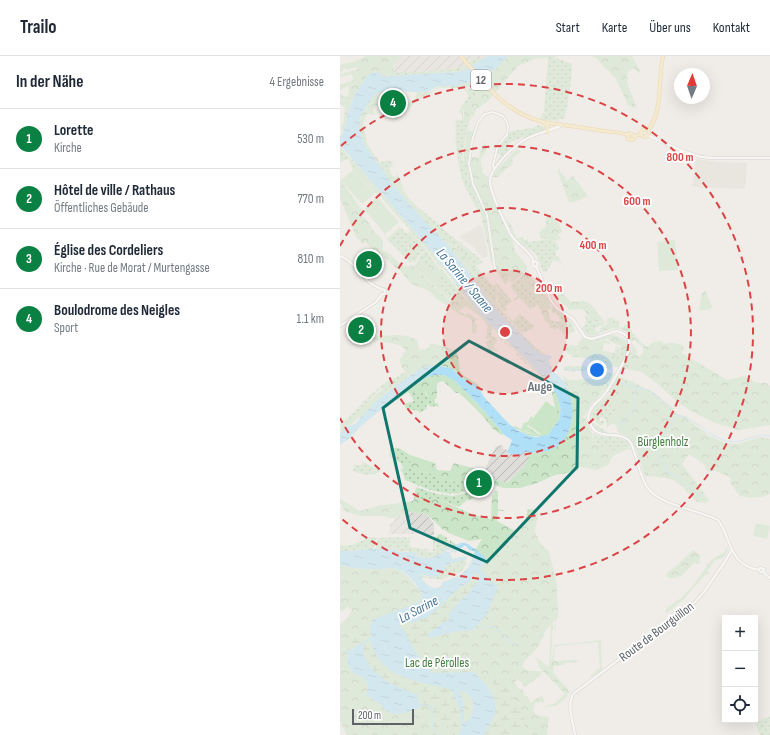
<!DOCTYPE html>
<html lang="de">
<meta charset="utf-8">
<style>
body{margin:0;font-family:"Sofia Sans Condensed",sans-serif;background:#f6f6f7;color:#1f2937}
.controls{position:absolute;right:12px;bottom:12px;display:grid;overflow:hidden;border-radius:0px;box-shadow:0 4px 16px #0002}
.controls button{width:36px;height:36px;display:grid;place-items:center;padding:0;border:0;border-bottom:1px solid #e0e1e3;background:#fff;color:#1f2937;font:20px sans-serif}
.compass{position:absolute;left:334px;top:12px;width:36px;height:36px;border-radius:50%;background:#fff;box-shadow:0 4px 16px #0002;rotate:2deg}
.scale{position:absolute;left:12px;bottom:10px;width:62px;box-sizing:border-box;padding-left:4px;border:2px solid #5f6367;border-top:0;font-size:11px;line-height:14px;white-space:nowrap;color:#5f6367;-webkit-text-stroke:3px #fff;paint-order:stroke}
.you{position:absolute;left:257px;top:314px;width:14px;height:14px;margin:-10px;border:3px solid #fff;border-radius:50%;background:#1a73e8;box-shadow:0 0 0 6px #1a73e833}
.badge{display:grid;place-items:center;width:26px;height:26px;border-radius:50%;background:#0b8043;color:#fff;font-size:13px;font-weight:700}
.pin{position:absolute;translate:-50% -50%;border:2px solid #fff;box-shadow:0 1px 4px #0006}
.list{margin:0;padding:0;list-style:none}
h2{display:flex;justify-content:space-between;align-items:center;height:52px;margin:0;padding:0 16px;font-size:17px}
h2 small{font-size:13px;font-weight:400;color:#747a83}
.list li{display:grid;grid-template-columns:26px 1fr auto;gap:12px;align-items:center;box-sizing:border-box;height:60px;padding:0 16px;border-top:1px solid #e0e1e3}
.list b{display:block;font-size:15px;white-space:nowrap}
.list p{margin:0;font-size:13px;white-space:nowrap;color:#747a83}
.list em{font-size:13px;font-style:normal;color:#747a83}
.icon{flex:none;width:22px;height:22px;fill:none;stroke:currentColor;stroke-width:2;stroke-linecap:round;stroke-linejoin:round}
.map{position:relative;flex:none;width:430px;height:679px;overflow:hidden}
header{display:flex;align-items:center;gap:24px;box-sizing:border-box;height:56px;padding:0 20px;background:#fff;border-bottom:1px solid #e0e1e3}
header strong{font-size:19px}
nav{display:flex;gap:22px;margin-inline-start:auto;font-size:14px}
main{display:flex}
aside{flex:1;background:#fff}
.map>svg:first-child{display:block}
.industrial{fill:url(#industrial-furrows)}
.education{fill:#e0dcd6}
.grass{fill:url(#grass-dots)}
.forest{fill:url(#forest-crowns)}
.wetland{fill:url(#wetland-marsh)}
.pitch{fill:#cae5c7}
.water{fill:url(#water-ripples);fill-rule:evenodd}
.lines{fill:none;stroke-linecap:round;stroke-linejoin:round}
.stream{stroke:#b0dff8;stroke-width:1}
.canal{stroke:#b0dff8;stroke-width:2}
.river{stroke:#b0dff8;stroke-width:3.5}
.tertiary-casing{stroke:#b5b8bb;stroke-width:3}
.secondary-casing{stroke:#b4b7bb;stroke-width:3.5}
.primary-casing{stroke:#e6b86b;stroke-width:4}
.tertiary{stroke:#fff;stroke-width:2}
.secondary{stroke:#fff;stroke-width:2.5}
.primary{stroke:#f8e7b4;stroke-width:3}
.marked{fill:none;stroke:#0f766e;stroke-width:3;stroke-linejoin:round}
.ring{fill:none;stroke:#db4345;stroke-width:2;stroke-dasharray:7 5}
.labels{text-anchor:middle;stroke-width:3.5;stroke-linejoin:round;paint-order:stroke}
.shield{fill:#fff;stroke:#8f9295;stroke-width:1}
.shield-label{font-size:12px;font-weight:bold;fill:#5f6367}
.park-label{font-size:13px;fill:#40803d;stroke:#fff}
.street-label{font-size:13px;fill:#5f6367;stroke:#fff}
.water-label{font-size:14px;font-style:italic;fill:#467699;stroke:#fff}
.neighbourhood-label{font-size:14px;font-weight:bold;fill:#707579;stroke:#fff}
.centre{fill:#db4345;stroke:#fff;stroke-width:2}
.ring-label{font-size:12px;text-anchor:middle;font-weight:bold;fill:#db4345;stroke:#fff;stroke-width:3.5;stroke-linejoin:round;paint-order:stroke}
</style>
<header>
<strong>Trailo</strong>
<nav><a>Start</a><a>Karte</a><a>Über uns</a><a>Kontakt</a></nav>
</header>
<main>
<aside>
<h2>In der Nähe<small>4 Ergebnisse</small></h2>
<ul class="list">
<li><span class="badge">1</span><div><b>Lorette</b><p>Kirche</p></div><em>530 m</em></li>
<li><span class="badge">2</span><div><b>Hôtel de ville / Rathaus</b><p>Öffentliches Gebäude</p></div><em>770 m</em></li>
<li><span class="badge">3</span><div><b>Église des Cordeliers</b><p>Kirche · Rue de Morat / Murtengasse</p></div><em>810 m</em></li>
<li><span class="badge">4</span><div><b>Boulodrome des Neigles</b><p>Sport</p></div><em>1.1 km</em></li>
</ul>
</aside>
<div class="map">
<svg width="430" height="679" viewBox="0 0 430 679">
<defs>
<pattern id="industrial-furrows" width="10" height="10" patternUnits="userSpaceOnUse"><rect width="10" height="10" fill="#dfddda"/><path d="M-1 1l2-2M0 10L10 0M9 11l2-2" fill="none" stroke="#b8b7b5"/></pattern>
<pattern id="grass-dots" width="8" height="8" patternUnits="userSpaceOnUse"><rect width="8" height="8" fill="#cae5c7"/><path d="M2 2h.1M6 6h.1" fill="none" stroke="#a7bda5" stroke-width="1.8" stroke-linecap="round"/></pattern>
<pattern id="forest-crowns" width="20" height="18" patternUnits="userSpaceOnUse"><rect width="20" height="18" fill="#cae5c7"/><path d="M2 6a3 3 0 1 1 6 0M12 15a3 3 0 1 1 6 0" fill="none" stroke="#a7bda5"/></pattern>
<pattern id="wetland-marsh" width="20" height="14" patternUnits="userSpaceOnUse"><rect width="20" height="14" fill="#cae5c7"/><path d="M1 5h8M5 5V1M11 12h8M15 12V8" fill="none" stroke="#a7bda5"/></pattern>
<pattern id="water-ripples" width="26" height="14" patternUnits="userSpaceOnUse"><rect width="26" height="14" fill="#b0dff8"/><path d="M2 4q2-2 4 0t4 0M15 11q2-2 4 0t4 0" fill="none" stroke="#92b8cd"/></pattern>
</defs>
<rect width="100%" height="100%" fill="#f0ede8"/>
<path class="industrial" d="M 61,0 L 146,0 L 141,3 L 128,5 L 123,12 L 117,13 L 78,16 L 53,16 L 54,7 Z
M 163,389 L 163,393 L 168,394 L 168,397 L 180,399 L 183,396 L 191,397 L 184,412 L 166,427 L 150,422 L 144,415 L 156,390 Z
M 70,456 L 87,458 L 94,468 L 94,479 L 86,479 L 86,477 L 84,477 L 83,478 L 75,478 L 73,477 L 73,478 L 49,478 L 50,468 L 51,467 L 54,467 L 54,462 Z"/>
<path class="education" d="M 356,103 L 380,106 L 407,107 L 406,128 L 404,133 L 352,131 Z
M 140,169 L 143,173 L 148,200 L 143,202 L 135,194 L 136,193 L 119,181 Z"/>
<path class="grass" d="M 146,0 L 148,0 L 125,14 L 117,16 L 54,20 L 53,16 L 78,16 L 117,13 C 126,11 130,1 141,3 Z
M 208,1 L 214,1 L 232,8 C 231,27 229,45 224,63 L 218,63 L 220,65 L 200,64 L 203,57 L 209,58 L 204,56 Z
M 140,21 L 148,21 L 151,27 L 150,29 L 142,32 L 135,42 L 123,54 L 124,68 L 128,69 L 122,100 L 127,135 C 118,119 114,82 116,64 L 122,64 L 122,58 L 119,56 L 128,40 L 127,36 L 124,34 L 135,30 Z
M 198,69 L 206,71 L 207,71 L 205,73 L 185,82 L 184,81 L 173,85 L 169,88 L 168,96 L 154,110 L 161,99 L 157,97 L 161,88 L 162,88 L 169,77 L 172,75 L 196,71 Z
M 0,89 L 30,130 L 36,133 L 91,196 L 105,215 L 96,207 L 96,205 L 94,204 L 85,191 L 37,137 L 34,137 L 13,114 L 9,103 L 0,106 Z
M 125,89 L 129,120 L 139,149 L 140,159 C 137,151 131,144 128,136 C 123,125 122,100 125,89 Z
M 49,104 L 50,106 L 52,105 L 53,110 L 49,112 L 52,120 L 56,121 L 57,117 L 67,140 L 62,132 L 56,127 L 53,129 L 37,107 Z
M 78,151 L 97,167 L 96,168 L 98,167 L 100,169 L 100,170 L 105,175 L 106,174 L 106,176 L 112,180 L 114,180 L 113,181 L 119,186 L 120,185 L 121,186 L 114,191 L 97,176 L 92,167 L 78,152 Z
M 165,161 L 171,169 L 177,183 L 181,181 L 186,185 L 187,183 L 189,186 L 210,183 L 211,186 L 215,185 L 219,192 L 215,197 L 216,199 L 226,212 L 220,206 L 213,204 L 209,212 L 207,213 L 208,215 L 203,216 C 201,210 198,200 194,196 C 188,192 181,189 176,183 C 171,177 169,168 165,161 Z
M 60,171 L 67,178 L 70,175 L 86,193 L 78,200 L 75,207 L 72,204 L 71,207 L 47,183 Z
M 122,186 L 122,188 L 128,193 L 129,192 L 129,194 L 134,198 L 136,198 L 135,199 L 143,206 L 136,210 L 153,230 L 155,228 L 158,235 L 156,245 L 168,264 L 196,292 L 205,298 C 184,293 142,234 127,215 L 136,210 L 115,192 Z
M 86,194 L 95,208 L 99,212 L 98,213 L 96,211 L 86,211 L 78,205 L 79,201 Z
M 75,209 L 98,224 L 102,217 L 99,214 L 100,212 L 104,216 L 128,246 L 122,245 L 112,239 L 109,243 L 74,210 Z
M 181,221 L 194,236 L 196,235 L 198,240 L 200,247 L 190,253 L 179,241 L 175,245 L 173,244 L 178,240 L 170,230 Z
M 154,224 L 172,245 L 165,251 L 167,253 L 164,256 L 163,255 L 157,244 L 159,235 Z
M 211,249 C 221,259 235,262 234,276 L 224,279 L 217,271 L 215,274 L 213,273 L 214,265 L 219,266 L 221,264 L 216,257 L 212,257 Z
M 165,257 L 173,265 L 180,258 L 195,270 L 191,274 L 190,273 L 184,277 L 181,276 L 164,258 Z
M 244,257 L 248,262 L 258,267 L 266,265 L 263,269 L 255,272 L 256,276 L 260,275 L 260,272 L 267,268 L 267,263 L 271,262 L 279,265 L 274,268 L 267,269 L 261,276 L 256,278 L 249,273 L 242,273 L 246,279 L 256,281 C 248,282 245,279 241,273 C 247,269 247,263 244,257 Z
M 149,270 L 151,270 L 153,274 L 191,311 L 193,310 L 212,332 L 211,334 L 213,336 L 211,337 L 207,331 L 205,331 L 202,328 L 204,326 L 211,332 L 205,325 L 205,324 L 203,323 L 198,317 L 187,308 L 183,306 L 184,305 L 180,303 L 181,302 L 176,299 L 177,297 L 172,292 L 169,292 L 170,291 L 167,288 L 166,289 L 164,287 L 165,286 L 163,284 L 161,284 L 159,282 L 160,281 L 153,274 L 151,275 L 152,278 L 151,279 L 158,284 L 153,290 L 159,297 L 152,293 L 154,296 L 149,294 L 148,296 L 146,285 L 149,284 L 149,282 L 146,283 L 147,272 Z
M 275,292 L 280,295 L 291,292 L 291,302 L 287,307 L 281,305 L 275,307 L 275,309 L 270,308 L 267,310 L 265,309 L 263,312 L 250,307 L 251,303 L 265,300 L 269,296 L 275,297 Z
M 224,310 L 253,311 L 282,322 L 291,325 L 313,336 L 334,353 L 333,354 L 338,358 L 348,361 L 346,363 L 335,360 L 321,345 L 306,334 L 277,328 L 260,322 L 259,319 L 251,315 L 235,315 L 234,316 L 223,314 Z
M 65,316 L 68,321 L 56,330 L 33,344 L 8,365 L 3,367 L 2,366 L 3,364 L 5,365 L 7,362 L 6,361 L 8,362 L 11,359 L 11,357 L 12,358 L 15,355 L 15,353 L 16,354 L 19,351 L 18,350 L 20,350 L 23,347 L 22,346 L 24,344 L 25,345 L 29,341 L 29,339 L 35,336 L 41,329 L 38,335 L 16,356 L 40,335 L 46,333 L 40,334 L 42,329 Z
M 77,335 L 85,335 L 86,339 L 95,343 L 95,347 L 98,347 L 98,350 L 101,352 L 96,350 L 90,351 L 88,348 L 86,350 L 87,352 L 80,357 L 78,355 L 65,352 L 65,348 L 74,345 L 70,338 Z
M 267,340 L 272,344 L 274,349 L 278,353 L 278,358 L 266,364 L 263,361 L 260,362 L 260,366 L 263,364 L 265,367 L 260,370 L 257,368 L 251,359 L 251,366 L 270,378 C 267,378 263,378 261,377 C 250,373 247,359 254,350 C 258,346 263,345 267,340 Z
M 253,377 C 266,385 284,376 291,392 L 287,390 C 283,392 278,394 274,395 C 265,395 253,386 253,377 Z
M 50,392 L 59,392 L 70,399 L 68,401 L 71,404 L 70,407 L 61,407 L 49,400 Z
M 23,406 L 41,415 C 31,421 23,419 13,415 L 14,408 L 20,410 Z
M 64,410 L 77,415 L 87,416 L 101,423 L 109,423 L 112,426 L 128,424 L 133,426 L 134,429 L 141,430 C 134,431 127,435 120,437 C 101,440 82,431 65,424 L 62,415 Z
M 76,431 L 97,438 L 113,440 L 145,433 L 139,439 L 128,445 L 128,443 L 119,451 L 95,442 L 88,444 L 74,443 Z
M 100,478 L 107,482 L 107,484 L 108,484 L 109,486 L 106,486 L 106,490 L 110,489 L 110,484 L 118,490 L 112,493 L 105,495 L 98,500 L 89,502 L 79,501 L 76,498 L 67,495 L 60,496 L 53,493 L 36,492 L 38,482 L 66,481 L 68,485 L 68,481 L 72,481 L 70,482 L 70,487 L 68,486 L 71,491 L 93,494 L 93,482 L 83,482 L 91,482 L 96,480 L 95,495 L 75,493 L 93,496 L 96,495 L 96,483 L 98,479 Z
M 29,481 L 37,482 L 33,493 C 22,493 11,496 0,495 L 0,490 L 12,489 Z
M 124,503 L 127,507 L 121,516 L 104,522 L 103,524 L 87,522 L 85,521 L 82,522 L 79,518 L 89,521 L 104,512 L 105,510 L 114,506 Z
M 430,660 L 430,679 L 420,679 L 415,666 Z"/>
<path class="forest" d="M 26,0 L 61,0 C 55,6 51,11 54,20 L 49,19 L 44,22 L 29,18 L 15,37 L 8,57 L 6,69 L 3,74 L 1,72 L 4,64 L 5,51 L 0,48 L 0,37 L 3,40 L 8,41 L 9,33 L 8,30 L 0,34 L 0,29 L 11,25 L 13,23 L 12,18 L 0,21 L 0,18 L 18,13 L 17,11 L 6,14 L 5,12 L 3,12 L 3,15 L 0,16 L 0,9 L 16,5 Z
M 168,0 L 222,0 L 195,3 L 178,10 L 148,45 L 136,54 L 134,60 L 131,61 L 128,69 L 124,68 L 124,52 L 135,42 L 142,32 L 150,29 L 151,27 L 148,21 L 140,21 L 140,18 L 154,14 Z
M 251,0 L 292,0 L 301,16 L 299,17 L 294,12 L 288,15 L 287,26 L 297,53 L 288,49 L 276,23 L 256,2 Z
M 136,21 C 130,38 113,30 101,32 C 96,32 94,35 90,38 C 88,39 84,39 82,41 C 72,48 65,56 56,64 L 54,64 L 63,50 L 75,43 L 77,36 L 89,36 L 103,29 L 116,30 Z
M 46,33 L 48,37 L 38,48 L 33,55 L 35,58 L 34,59 L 27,58 L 23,67 L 27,87 L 54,128 L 58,128 L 65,138 L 92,167 L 97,176 L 136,210 L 127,215 L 107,188 L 78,158 L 53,129 L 24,88 L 19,68 L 22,58 L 33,41 L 38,37 Z
M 129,68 L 129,74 L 134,76 L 128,100 L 139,102 L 140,95 L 145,86 L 147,91 L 146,96 L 141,102 L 141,107 L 143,117 L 148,121 L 150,134 L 169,179 L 173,186 L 175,195 L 187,210 L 187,214 L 172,227 L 170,226 L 171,223 L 165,218 L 170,224 L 165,229 L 157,215 L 155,203 L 151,205 L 139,149 L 129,120 L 125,89 Z
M 178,92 L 181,96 L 172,102 L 173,107 C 169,113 162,114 159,121 L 153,121 L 157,113 Z
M 10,101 L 94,198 L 142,260 L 193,310 L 192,311 L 151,270 L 149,270 L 148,273 C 145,261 134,257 126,250 L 119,255 L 126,259 L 128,257 L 138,264 L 135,264 L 135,269 L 137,269 L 136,278 L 132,277 L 132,265 L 129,262 L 121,259 L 94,241 L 94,239 L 85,233 L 71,228 L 58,212 L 56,213 C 53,209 49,204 44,201 C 37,196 31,194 26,186 L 23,188 L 16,181 L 0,142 L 0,117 L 1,124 L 22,154 L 22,159 L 30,168 L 32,173 L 42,183 L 43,187 L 43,195 C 52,196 55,206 64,210 L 65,209 L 68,211 L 71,208 L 109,244 L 112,240 L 126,246 L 128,245 L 91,196 L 36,133 C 25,127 14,112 10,101 Z
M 219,111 L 221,118 L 226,121 L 225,123 L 227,125 L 232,120 L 233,120 L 248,140 L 232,147 L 229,146 L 218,117 Z
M 209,158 L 210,161 L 213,160 L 216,166 L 218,166 L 223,176 L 218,178 L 221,183 L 211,186 L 210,183 L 201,183 L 199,176 L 201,176 L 201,174 L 206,171 L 206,162 Z
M 78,205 L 86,211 L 96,211 L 102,217 L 102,219 L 99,224 L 102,226 L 99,229 L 75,209 Z
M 186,216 L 197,228 L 200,227 L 201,228 L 210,248 L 210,254 L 208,254 L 211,265 L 213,265 L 213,273 L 210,272 L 209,268 L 205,265 L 198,248 L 200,247 L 196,236 L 194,236 L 181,221 Z
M 220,227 L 223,237 L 231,246 L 245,245 L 251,248 L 264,265 L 257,266 L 249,262 L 245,255 L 242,253 L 228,254 L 228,252 L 217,243 L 218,238 L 213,228 Z
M 365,234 L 372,250 L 371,253 L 360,255 L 359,253 L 362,238 Z
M 279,265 L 280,272 L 284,271 L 284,269 L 289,269 L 291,271 L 290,273 L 297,283 L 307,291 L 313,286 L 321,285 L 325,288 C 332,286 338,286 344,291 L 342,297 L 387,324 L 404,320 L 417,327 L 426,327 L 430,330 L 430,369 L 399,374 L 375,367 L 349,354 L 334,343 L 320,330 L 302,316 L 271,310 L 270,313 L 268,313 L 267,310 L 270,308 L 275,308 L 275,307 L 269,303 L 270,301 L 274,300 L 278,301 L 281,305 L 287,307 L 291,302 L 292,288 L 296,293 L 297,299 L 300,300 L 303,296 L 303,291 L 294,284 L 292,285 C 290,283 289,279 287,277 C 270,261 251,293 243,273 L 244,274 L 248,272 L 256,278 L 263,275 L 262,271 C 268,268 273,269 279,265 Z
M 19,279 L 33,280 L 58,279 L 68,280 L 77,284 L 79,294 L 87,293 L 91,287 L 113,293 L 116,295 L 118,299 L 120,315 L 123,319 L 137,328 L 142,333 L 141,336 C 137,327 129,327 122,322 C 119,320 117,317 115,315 C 98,304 83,311 68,321 L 61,310 L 60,302 L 63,301 L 63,297 L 66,296 C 63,287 53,288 44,286 L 44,285 L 38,284 L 36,287 L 34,287 L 32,282 L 19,281 Z
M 270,279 L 275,279 L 287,285 L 289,292 C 283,295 281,295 275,292 L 276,290 L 280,292 L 281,290 L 275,288 L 267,283 L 259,285 L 252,285 Z
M 242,282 C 250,283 255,289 264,284 L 270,286 L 271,288 L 264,287 L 263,292 L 262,293 L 262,294 L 269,296 C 262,308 244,300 233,301 L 224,294 L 230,289 L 237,290 Z
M 220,317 L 228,324 L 260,322 L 277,328 L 306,334 L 321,345 L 335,360 L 346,363 L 364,375 L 367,379 L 386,387 L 397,388 L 421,381 L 430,383 L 430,438 C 422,442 411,443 402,440 L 400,441 L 391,428 L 390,421 L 375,415 L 369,416 L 366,413 L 365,409 L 349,398 L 342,408 L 369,444 L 365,447 L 357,446 C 353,441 339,427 333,424 C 328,422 311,420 305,420 C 299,404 297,381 279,377 L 275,368 L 271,368 L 267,372 L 266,364 L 278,358 L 278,353 L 274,349 L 272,344 L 267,340 L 268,341 L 270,338 L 266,334 L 262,335 C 261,341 256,343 252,348 C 248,352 247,358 243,361 L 246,363 L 248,369 L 252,376 L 253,382 L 258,388 L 273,395 L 287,390 L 291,394 L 289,394 L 287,393 L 273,400 L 268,409 L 257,414 L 239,411 L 238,415 L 215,419 L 197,427 L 180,432 L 164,432 L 135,424 L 133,426 L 128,424 L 112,426 L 109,423 L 101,423 L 87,416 L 77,415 L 63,410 L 59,418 L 62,410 L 61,407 L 70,407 L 71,404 L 68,401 L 70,399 L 95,407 L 97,414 L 110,415 L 114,407 L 144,415 L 151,422 L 167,427 L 183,412 L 191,397 C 197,397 203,397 209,394 C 237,383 237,346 223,324 L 225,324 Z
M 95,319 L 104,319 L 115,325 L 137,347 L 161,374 L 163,378 L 161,379 C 158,376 152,373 150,369 C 142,358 129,346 119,337 L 116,337 L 103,325 L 97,327 L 97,340 L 95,343 L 90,344 L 85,335 L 77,335 L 70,338 L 68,336 L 57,344 L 55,342 L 87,321 Z
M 56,330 L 36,345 L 22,361 L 17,363 L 0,378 L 1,366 L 3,367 L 8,365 L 33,344 Z
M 214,334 L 217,339 L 221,353 L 219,364 L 209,378 L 205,380 L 190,380 L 174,371 L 175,370 L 188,377 L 195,379 L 181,373 L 184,367 L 188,366 L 191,360 L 193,362 L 187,370 L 200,379 L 218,354 L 215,352 L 212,337 Z
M 155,435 L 158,435 L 158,453 L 166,455 L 158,455 L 157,465 L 175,475 C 184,472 186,463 188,453 L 199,454 L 195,475 L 199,486 L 209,496 L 212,508 L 217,530 L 218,562 L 216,563 L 214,587 L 215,564 L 213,565 L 211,604 L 212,604 L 214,589 L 238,587 L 261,584 L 262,618 L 259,621 L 257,617 L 251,621 L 250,620 L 260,612 L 258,586 L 215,590 L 214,605 L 238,604 L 238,606 L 225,607 L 225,609 L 214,610 L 213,616 L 230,636 L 227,638 L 227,641 L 216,650 L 205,651 L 205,650 L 214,648 L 225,638 L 198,610 L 199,608 L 194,600 L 209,611 L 211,569 C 202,575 203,586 196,593 C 192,599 185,603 182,610 L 188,615 L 202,615 L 201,619 L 184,632 L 182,627 L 177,623 L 175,627 L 179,633 L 182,633 L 184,639 L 187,640 L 191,647 L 194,644 L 202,639 L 205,646 L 195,647 L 193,654 L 196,659 L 209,661 L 207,679 L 7,679 L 0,665 L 0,568 L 7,563 L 12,554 L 7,551 L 3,555 L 0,555 L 0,509 C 14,513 27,513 41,513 C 47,513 53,510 59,514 C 68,518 72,527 79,533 L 87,528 C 92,534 100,534 103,526 C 124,519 126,517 135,497 L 134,496 L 142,483 L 129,485 L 109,477 L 101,472 L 87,458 L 70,456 L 53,462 L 49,462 L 44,460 L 20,460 L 4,455 L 2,449 L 0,448 L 0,443 L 20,455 L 37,450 L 73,445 L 74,443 L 88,444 L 95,442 C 114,449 131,460 151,463 L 152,439 L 154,439 Z
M 388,492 C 385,503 383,502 374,505 L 368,515 L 369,518 L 365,519 L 345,542 L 327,557 L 325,557 L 327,552 L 342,541 L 355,527 L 371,504 L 385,496 L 385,494 Z
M 353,494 L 361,500 L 359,504 L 360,506 L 358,508 L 354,507 C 346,515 339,526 327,521 L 327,517 L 335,511 Z"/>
<path class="wetland" d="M 137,516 L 141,521 L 127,539 C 120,542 115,551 109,557 L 109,563 L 88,578 L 89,582 L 79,588 L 94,618 L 87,612 L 75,595 L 63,573 L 59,569 L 60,567 C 91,568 96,552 116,535 C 120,531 125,529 129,526 C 132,523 135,519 137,516 Z
M 32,564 L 30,572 L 31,581 L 11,594 L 7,594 L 22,571 Z
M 30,584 C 33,592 35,600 41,606 C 55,623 89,627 109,633 L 113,636 L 119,650 L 122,670 L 119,679 L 115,679 L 115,675 L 110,669 C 103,670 101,674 98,679 L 96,679 L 92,665 L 92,652 L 84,650 L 79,652 L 81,649 L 78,646 L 78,639 C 57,632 18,615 24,587 Z
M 146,618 L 159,623 L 184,659 L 184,672 L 177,679 L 144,679 L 155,657 L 155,643 L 158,638 L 152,625 Z"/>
<path class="pitch" d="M 13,114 L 34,138 L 22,148 L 1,124 Z
M 37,141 L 59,166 L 45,178 L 24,153 Z
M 335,184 L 338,214 L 319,215 L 317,186 Z
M 206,345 L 218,354 L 201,378 L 188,369 Z
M 416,467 L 430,470 L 427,483 L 413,480 Z"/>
<path class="water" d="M 148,0 L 168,0 L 154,14 L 140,18 L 133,24 L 124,28 L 116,30 L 98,30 L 87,36 L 69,36 L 51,32 L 38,37 L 33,41 L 22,58 L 20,63 L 20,73 L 24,88 L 53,129 L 78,158 L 107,188 L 159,257 L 196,294 L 203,298 L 212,300 L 209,305 C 210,308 212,313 214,316 C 218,320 222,322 226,329 C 237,351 235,386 208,395 C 200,397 191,397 183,396 L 182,398 L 180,399 L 167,397 L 172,384 L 163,378 L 161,374 L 137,347 L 115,325 L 104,319 L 95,319 L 87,321 L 55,342 L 20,371 L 10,382 L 0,389 L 0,378 L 9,370 L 15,368 L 36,345 L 68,321 L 82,312 L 90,309 L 97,309 L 112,313 L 122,322 L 135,329 L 140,334 L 144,341 L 169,368 L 179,375 L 190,380 L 196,381 L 208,379 L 219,364 L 221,353 L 217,339 L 214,334 L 193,310 L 142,260 L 94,198 L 0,89 L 0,81 L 6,69 L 8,57 L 15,37 L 29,18 L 39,16 L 44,22 L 51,19 L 54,20 L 117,16 L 125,14 Z
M 123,487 C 131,489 143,498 146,503 L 144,505 L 145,507 L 140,513 L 151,525 L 158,530 L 147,558 L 133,574 L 113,576 L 89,582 L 88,578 L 109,563 L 109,557 C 115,552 120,542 127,539 L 141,521 L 137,516 C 135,519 132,523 129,526 C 125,529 120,531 116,535 C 96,552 90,568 60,567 L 59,569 L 63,573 L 75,595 L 87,612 L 94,617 L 134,616 C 145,627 158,640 155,656 C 153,664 148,672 144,679 L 119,679 L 122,669 L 119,650 L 113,636 L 109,633 C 89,628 55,623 41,606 C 35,600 33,592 30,584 L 24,587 C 18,614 57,632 78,639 L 78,646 L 81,649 L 79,652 L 65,657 L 53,658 L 46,655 L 42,649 L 26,639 C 26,637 28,635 28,633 C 30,624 19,619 13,617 L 8,609 L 7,594 L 11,594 L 31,581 L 30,572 L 32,564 L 76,547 L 81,545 L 82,539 C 77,528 65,513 53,512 C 49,511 45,513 40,513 C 27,513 13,513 0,509 L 0,495 C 15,496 30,492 45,492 C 51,492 55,495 60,496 C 64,497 69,495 73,496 C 75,497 76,499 78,500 C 86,505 98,500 105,495 L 109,496 L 114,506 L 105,510 L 104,516 L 93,521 L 79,518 C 84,526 90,535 100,531 L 103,526 C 122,520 129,516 135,496 L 130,494 L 130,495 L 125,489 L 115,497 L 112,493 ZM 118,634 C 123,635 127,636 130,640 C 136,647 134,662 125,666 L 124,665 L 123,648 L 122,641 Z"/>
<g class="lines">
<path class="stream" d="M 224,312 L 234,314 L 249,314 L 274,325 L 307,334 L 316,339 L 337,359 L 346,362 L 364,372 L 368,377 L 386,385 L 396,386 L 422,379 L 430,380
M 337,360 L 324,378 L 316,391 L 327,416 C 341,421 348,433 361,440
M 282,368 C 296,356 294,349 296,332
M 103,496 L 103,494 C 113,494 121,482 130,490
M 139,567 L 143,571 L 154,571 L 161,576
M 164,578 L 168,584 L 176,589
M 80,649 L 87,649 L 92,651 L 92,666 L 97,679"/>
<path class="canal" d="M 110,496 L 115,493"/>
<path class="river" d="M 111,505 L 125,502"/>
<g class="tertiary-casing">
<path id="tertiary" d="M 154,113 L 153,109 L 157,93 L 160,87 L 167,79 L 168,71 L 167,66 L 163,60 L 153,56 L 145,58 L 138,66 L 132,85 L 129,108 L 133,128 L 147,159 L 155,213"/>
</g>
<g class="secondary-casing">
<path id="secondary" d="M 307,79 L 343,95 L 361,101 L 372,102 L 430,102
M 0,200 C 19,208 22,228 45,234 L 45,238 L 42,238
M192.5 208a2.5 2.5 0 1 1 5 0a2.5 2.5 0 1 1-5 0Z
M 194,206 C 191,195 177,189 171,179 C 165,167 150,138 150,125 C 150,111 176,88 188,82 C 198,77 209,75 220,70 L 221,68
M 196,210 L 211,245 L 218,253 L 233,263 L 245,281 L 252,283 L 276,275 C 302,280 284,305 277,318 C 273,325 269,333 264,339 C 259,345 253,348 250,355 C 248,359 248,364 250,367 C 257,387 281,372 291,387 C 297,401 299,418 307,431 C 318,449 359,454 378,464 C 392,484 389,509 419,514
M 0,270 L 36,246 L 42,238
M 423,516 L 424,513 L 420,512 L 419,514 L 420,516 L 423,516 L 430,522
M 235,679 C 233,666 227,650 233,638 L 354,547 L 364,536 L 384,507 L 392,494"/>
</g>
<g class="primary-casing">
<path id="primary" d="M 121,0 C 148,32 170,63 215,68 C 231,70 247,72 264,75 C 272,76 280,76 288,79
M 204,67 L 208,70 L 207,76
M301 77a4 4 0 1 1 8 0a4 4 0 1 1-8 0Z
M 308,74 C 323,57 318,23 323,0
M 288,79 L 290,77 L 294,80 L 301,78
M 288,79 L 288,83 L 291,84 L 294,83 L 294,80"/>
</g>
<use href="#tertiary" class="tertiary"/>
<use href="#secondary" class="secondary"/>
<use href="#primary" class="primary"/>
</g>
<path d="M0 0H430V679H0ZM 129,285 L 238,342 L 237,411 L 147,506 L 70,472 L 43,352 Z" fill="#f0ede8" fill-opacity=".55" fill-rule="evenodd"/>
<path class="marked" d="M 129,285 L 238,342 L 237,411 L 147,506 L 70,472 L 43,352 Z"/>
<circle cx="165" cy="276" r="62" fill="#db4345" fill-opacity=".12"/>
<g class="ring">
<circle cx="165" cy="276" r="62"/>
<circle cx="165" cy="276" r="124"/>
<path d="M0 190A186 186 0 1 1 0 362"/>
<path d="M1 90A248 248 0 1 1 1 462"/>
</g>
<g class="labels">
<rect class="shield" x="131" y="14" width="20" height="20" rx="3"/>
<g class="shield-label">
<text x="141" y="28">12</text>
</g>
<g class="park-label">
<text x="323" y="390">Bürglenholz</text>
<text x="97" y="611">Lac de Pérolles</text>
</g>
<g class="street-label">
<text transform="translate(316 575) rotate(-37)" y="5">Route de Bourguillon</text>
</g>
<g class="water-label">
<text transform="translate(125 224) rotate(50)" y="5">La Sarine / Saane</text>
<text transform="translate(78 553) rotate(-28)" y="5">La Sarine</text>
</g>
<g class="neighbourhood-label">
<text x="200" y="335">Auge</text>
</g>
</g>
<circle cx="165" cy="276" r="6" class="centre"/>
<g class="ring-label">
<text x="340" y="105">800 m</text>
<text x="297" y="149">600 m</text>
<text x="253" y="193">400 m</text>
<text x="209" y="236">200 m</text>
</g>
</svg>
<div class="controls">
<button>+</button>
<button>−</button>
<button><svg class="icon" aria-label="locate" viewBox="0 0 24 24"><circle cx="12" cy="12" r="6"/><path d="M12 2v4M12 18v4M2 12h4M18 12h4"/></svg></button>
</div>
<svg class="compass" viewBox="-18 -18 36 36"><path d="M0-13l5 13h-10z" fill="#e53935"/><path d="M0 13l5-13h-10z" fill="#747a83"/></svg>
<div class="scale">200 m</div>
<div class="you"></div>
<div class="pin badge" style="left:139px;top:427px">1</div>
<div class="pin badge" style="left:21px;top:274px">2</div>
<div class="pin badge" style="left:29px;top:208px">3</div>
<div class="pin badge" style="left:53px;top:47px">4</div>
</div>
</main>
